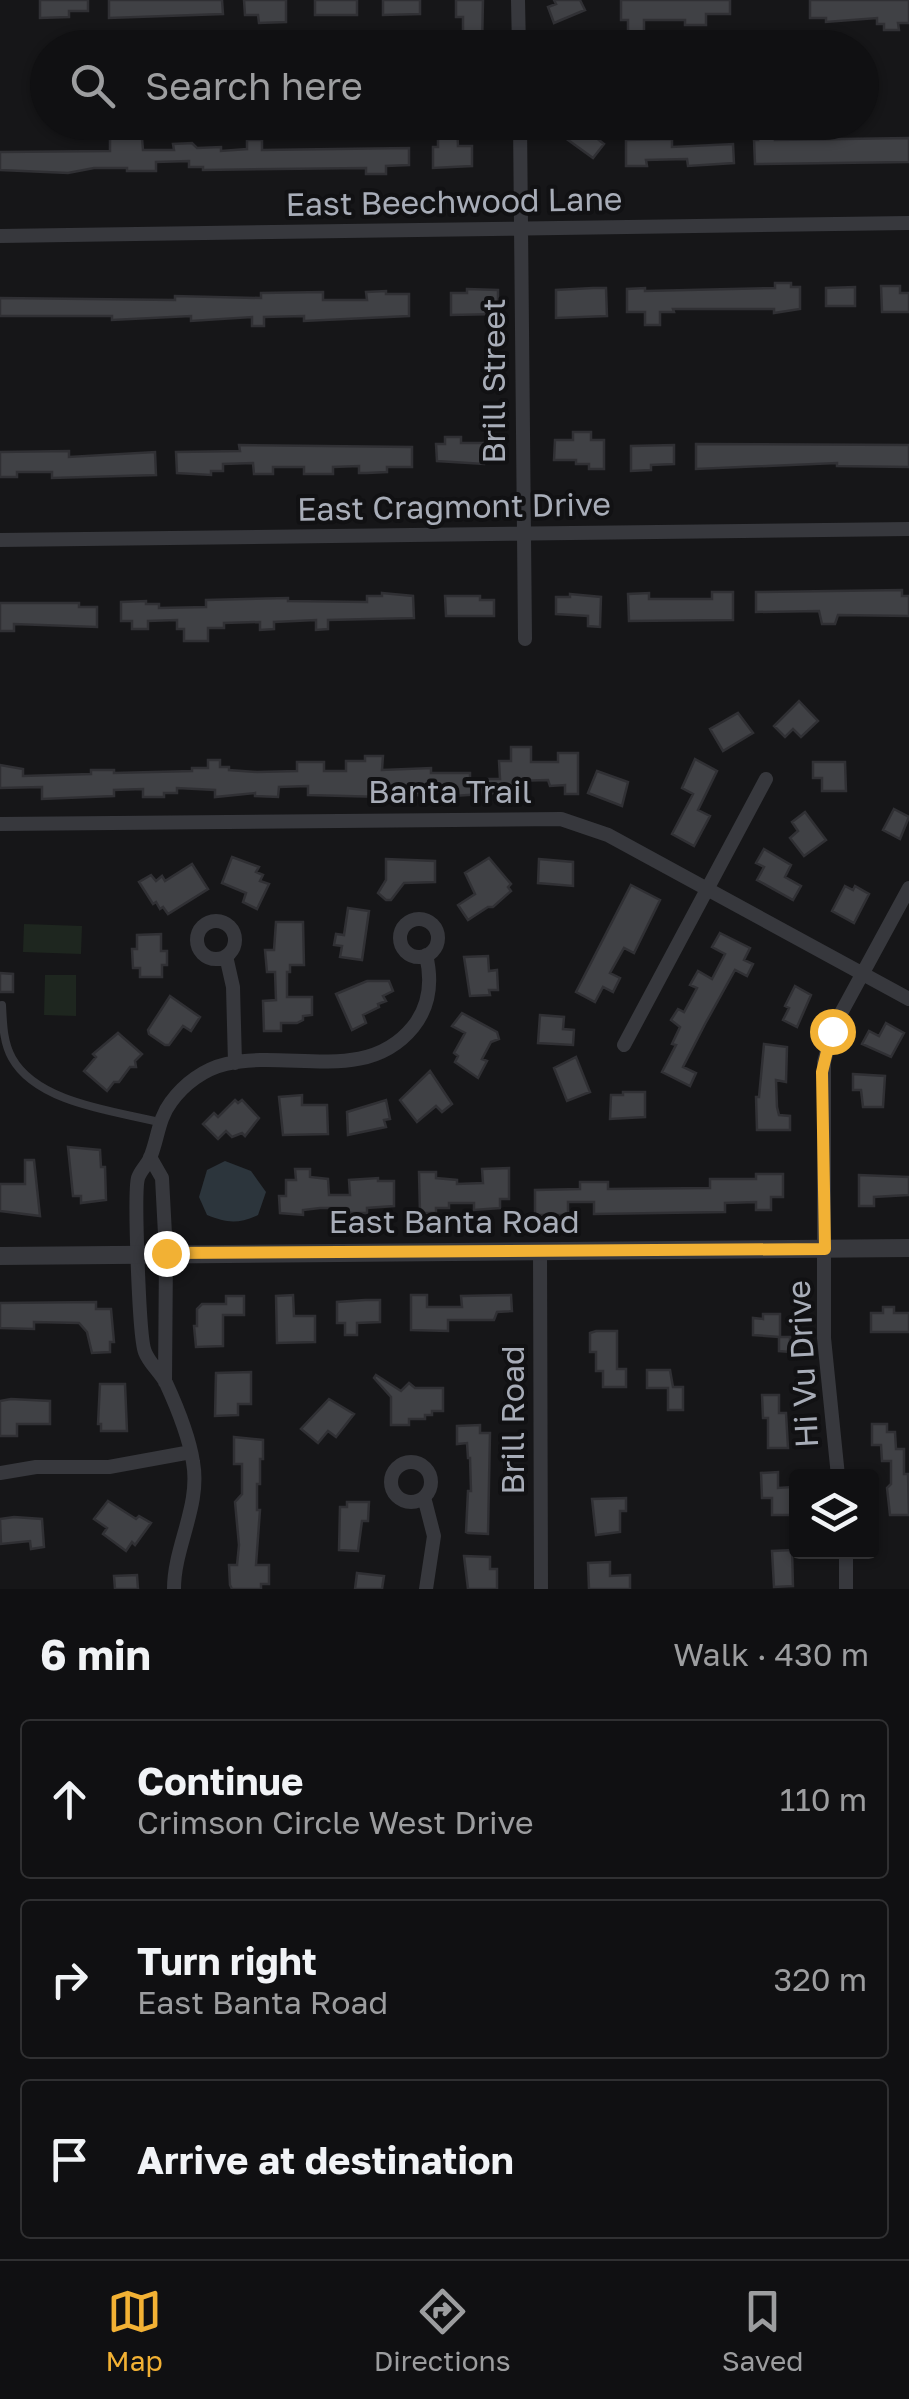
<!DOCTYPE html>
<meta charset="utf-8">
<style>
body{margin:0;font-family:"Golos Text",sans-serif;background:#1e1e20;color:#f1f3f6}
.controls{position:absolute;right:30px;bottom:30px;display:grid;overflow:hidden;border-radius:10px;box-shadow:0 2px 8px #0004}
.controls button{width:90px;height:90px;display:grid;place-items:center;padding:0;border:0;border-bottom:2px solid #303032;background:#101012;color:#f1f3f6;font:50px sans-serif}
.stop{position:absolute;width:30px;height:30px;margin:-22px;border:8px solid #f2b134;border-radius:50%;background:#fff}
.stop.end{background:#f2b134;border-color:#fff;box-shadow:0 2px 10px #0008}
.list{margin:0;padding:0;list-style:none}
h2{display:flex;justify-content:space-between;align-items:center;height:130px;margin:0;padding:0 40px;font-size:42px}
h2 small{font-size:32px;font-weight:400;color:#9c9d9f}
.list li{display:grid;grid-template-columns:65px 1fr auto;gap:30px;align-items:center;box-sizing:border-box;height:160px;margin:0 20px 20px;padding:0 20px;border:2px solid #303032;border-radius:10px}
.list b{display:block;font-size:38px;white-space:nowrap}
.list p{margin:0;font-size:32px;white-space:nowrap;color:#9c9d9f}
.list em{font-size:32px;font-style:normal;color:#9c9d9f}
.icon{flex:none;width:55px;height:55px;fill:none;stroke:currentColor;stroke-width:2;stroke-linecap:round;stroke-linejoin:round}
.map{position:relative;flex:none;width:909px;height:1589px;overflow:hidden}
.search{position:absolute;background:#101012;box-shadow:0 2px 8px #0004;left:30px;right:30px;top:30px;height:110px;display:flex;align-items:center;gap:25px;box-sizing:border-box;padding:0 35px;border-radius:55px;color:#9c9d9f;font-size:38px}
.sheet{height:670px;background:#101012}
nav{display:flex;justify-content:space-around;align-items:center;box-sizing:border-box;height:140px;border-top:2px solid #303032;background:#101012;font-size:28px;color:#9c9d9f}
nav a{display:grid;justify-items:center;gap:5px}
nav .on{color:#f2b134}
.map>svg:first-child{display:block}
.green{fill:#1e261f}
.water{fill:#2c353c}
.building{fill:#404145;stroke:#303034;stroke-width:2.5}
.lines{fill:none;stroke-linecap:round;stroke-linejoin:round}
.service{stroke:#37383d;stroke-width:8}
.minor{stroke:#37383d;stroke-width:14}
.tertiary{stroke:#37383d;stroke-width:18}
.route{stroke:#f2b134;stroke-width:12}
.labels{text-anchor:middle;stroke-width:8;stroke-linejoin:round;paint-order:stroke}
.street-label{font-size:32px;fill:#a8adb8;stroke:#111113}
</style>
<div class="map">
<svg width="909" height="1589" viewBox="0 0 909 1589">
<rect width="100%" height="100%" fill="#161618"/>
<path class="green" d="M 24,924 L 82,926 L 81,954 L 23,952 Z
M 45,975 L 76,975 L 76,1016 L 44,1015 Z"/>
<path class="water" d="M 225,1161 L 251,1171 L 266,1192 L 258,1215 C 238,1224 227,1223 207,1215 L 199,1197 L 207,1170 Z"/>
<path class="building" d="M 40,0 L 88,0 L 88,11 L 69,11 L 69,17 L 40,18 Z
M 109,0 L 222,0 L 223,14 L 109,18 Z
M 244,0 L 286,0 L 286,22 L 259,23 L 258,15 L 245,15 Z
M 315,0 L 357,0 L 357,15 L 315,15 Z
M 383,0 L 420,0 L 420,14 L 383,15 Z
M 456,0 L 483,0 L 482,48 L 463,48 L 463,17 L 456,17 Z
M 554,0 L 580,0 L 585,10 L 554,23 L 548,7 L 556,4 Z
M 621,0 L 730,0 L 730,14 L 706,14 L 706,25 L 685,25 L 685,20 L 644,20 L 644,34 L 628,34 L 628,20 L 621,20 Z
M 810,0 L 909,0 L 909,23 L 898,23 L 899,30 L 884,30 L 884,24 L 877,24 L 877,18 L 826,22 L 826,18 L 810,18 Z
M 565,122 L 593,122 L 600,128 L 594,136 L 604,144 L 593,158 L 557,132 Z
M 438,124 L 457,124 L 458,146 L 472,146 L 472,166 L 433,168 L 433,147 L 438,147 Z
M 758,132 L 775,132 L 775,140 L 909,138 L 909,162 L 755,164 L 754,140 L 758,140 Z
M 110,138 L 142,138 L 143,150 L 174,150 L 173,144 L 192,143 L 197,148 L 221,147 L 221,151 L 247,149 L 247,140 L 262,140 L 262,150 L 409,148 L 409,165 L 386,166 L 386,174 L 366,174 L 366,168 L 203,170 L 203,167 L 189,167 L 189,161 L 156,162 L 156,171 L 127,171 L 127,168 L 94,168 L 68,173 L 0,170 L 0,152 L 110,151 Z
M 672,139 L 672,147 L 733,144 L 734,163 L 688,166 L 687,159 L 646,160 L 647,166 L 626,166 L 626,140 Z
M 775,283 L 791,283 L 791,287 L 800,287 L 800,309 L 774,313 L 774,309 L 673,309 L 674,312 L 660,312 L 660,325 L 645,325 L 645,312 L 627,312 L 627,289 L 645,288 L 645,291 L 775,288 Z
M 881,286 L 900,286 L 900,293 L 909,293 L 909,312 L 882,312 Z
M 855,287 L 855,306 L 826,306 L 826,288 Z
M 593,288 L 606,288 L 607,316 L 556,318 L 556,290 Z
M 467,289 L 498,290 L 498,314 L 451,315 L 451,293 L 467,293 Z
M 386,291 L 386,294 L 409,294 L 409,316 L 304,321 L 304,316 L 264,317 L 264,326 L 252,326 L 252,317 L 191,321 L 191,316 L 112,320 L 112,316 L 0,316 L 0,298 L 175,300 L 175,296 L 261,298 L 261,293 L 323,292 L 323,300 L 367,300 L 366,292 Z
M 573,432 L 591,432 L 591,440 L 604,440 L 604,469 L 589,469 L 589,464 L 576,464 L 576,460 L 554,460 L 555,440 L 573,440 Z
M 445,437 L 461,437 L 461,443 L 484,443 L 484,464 L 437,461 L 436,444 L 445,444 Z
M 696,444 L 909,445 L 909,467 L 837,466 L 837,463 L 696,469 Z
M 239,445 L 412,447 L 412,467 L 387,467 L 387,472 L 367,473 L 359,473 L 359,466 L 333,467 L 333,474 L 304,474 L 304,467 L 273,467 L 273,474 L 254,474 L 253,463 L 223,464 L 223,471 L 211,471 L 211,475 L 177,473 L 176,452 L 240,451 Z
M 674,445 L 674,464 L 651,465 L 651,470 L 631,471 L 631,446 Z
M 69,451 L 69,457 L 155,452 L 156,475 L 52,478 L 52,472 L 17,472 L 17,477 L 0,477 L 0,452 Z
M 902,590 L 902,596 L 909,596 L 909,616 L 838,615 L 835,624 L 822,624 L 819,611 L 756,612 L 756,592 Z
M 712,592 L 733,592 L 733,620 L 629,621 L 628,594 L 649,593 L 649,599 L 712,599 Z
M 382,593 L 413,596 L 414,618 L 328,620 L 328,629 L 316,630 L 316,620 L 274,622 L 274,629 L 260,630 L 260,622 L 224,623 L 224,628 L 208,628 L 208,641 L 184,641 L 184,629 L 177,629 L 177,620 L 148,621 L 148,629 L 132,629 L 132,621 L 121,621 L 121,602 L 146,601 L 146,604 L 159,604 L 159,608 L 206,607 L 206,600 L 288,598 L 288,601 L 367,602 L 367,596 L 382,596 Z
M 570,594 L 601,597 L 600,627 L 588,626 L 588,616 L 556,614 L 556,597 L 570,597 Z
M 445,596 L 480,596 L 480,600 L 494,600 L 494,616 L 446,616 Z
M 0,603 L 79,603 L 79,607 L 97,607 L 97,627 L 14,624 L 14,631 L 0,631 Z
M 799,701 L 818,721 L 801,737 L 793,729 L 785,737 L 774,726 Z
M 738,713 L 753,733 L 723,751 L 710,729 Z
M 511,747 L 531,747 L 531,762 L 558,762 L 558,753 L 578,753 L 578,794 L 565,794 L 565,785 L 550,786 L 548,780 L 514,781 L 514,792 L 453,796 L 445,791 L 420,791 L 420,795 L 383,797 L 308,795 L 308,786 L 279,787 L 278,797 L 255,796 L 255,793 L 215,797 L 215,790 L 177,788 L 177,793 L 164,793 L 164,797 L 143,797 L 143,789 L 114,790 L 114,796 L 42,799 L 42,787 L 0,788 L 0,765 L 23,769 L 23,776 L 91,774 L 91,770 L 114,770 L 114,773 L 192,771 L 192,768 L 208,768 L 208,760 L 220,760 L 220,767 L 229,767 L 229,770 L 257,772 L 297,771 L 297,762 L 324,762 L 324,771 L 346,771 L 346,761 L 365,761 L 365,756 L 383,756 L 382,770 L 431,768 L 431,773 L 470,773 L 470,779 L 500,779 L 499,761 L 511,761 Z
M 695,759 L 717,771 L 698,810 L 710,816 L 694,846 L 672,834 L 693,794 L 682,788 Z
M 813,762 L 845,762 L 846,791 L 822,791 L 822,778 L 813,778 Z
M 597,771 L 628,782 L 622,806 L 588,793 Z
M 894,809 L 909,817 L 900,839 L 883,830 Z
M 805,812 L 826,840 L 804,856 L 790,838 L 798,831 L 792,822 Z
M 764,849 L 791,865 L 785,877 L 801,886 L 793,900 L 757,880 L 764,867 L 756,863 Z
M 232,857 L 259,867 L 256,872 L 263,875 L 260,881 L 269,884 L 257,909 L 243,902 L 246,893 L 222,883 Z
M 489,858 L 511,884 L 508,887 L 511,891 L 493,907 L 488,907 L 468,920 L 458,905 L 475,894 L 465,873 Z
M 386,859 L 435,861 L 435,882 L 404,883 L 391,900 L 386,900 L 378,893 L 386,880 Z
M 539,859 L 573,862 L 573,886 L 538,883 Z
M 192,864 L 208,889 L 168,914 L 163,907 L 160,909 L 156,902 L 153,904 L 139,882 L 151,875 L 156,881 L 162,876 L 165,881 Z
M 631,885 L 660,900 L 634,953 L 624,948 L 610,973 L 620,978 L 613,992 L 603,987 L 595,1002 L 576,992 Z
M 845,886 L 853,890 L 855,886 L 869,894 L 854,923 L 832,911 Z
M 348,908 L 369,911 L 362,960 L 340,957 L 342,946 L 334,945 L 336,934 L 344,935 Z
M 276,922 L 303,922 L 304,965 L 290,965 L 290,972 L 287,972 L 287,997 L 312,997 L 312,1015 L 303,1016 L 303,1020 L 297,1023 L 281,1023 L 281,1031 L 264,1031 L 263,1001 L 276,1000 L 275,972 L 267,972 L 265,950 L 274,950 Z
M 720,933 L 750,948 L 744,960 L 753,964 L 747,976 L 735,970 L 705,1024 L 683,1067 L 696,1073 L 690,1086 L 662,1072 L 676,1045 L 672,1044 L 680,1027 L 671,1020 L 678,1009 L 684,1012 L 697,988 L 690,985 L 698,971 L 712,979 L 725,954 L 712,947 Z
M 161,934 L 161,951 L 167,951 L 167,965 L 162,965 L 162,977 L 140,977 L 140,968 L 133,968 L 132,949 L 137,949 L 137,935 Z
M 488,956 L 489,971 L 497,970 L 498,990 L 489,990 L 490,995 L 470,996 L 464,957 Z
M 0,973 L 13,974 L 13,992 L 0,992 Z
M 367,981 L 389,981 L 393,991 L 383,996 L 386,1001 L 378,1004 L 379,1007 L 363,1015 L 366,1023 L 352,1030 L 336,994 Z
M 795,986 L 811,995 L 797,1027 L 783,1020 L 789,1008 L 785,1006 Z
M 170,996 L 200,1017 L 191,1031 L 183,1026 L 169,1045 L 165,1045 L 149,1034 L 148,1030 Z
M 462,1013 L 497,1032 L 499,1039 L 491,1042 L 482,1059 L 487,1061 L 478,1078 L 455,1062 L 458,1056 L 454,1053 L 465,1033 L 452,1026 Z
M 540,1015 L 564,1017 L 563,1029 L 574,1030 L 573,1045 L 538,1043 Z
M 886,1023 L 904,1033 L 891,1057 L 862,1044 L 869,1031 L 879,1036 Z
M 118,1033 L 142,1054 L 135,1061 L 136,1067 L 130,1067 L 119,1082 L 114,1082 L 107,1091 L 84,1071 L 96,1057 L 93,1054 Z
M 764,1044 L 787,1047 L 786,1082 L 776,1080 L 777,1107 L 779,1115 L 790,1116 L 790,1130 L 757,1130 L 756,1097 L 759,1097 Z
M 576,1057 L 590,1092 L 567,1101 L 554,1068 Z
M 430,1071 L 452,1104 L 442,1112 L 436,1106 L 417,1122 L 400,1100 Z
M 853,1074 L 885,1076 L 883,1107 L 863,1107 L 861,1090 L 853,1090 Z
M 623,1092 L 645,1092 L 645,1117 L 610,1119 L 611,1095 L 623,1095 Z
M 302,1095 L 302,1105 L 327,1105 L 328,1134 L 283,1135 L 279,1097 Z
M 235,1100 L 238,1103 L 242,1100 L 259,1118 L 245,1136 L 242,1133 L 232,1137 L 226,1131 L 218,1139 L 203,1124 L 214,1113 L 218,1117 Z
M 386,1100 L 390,1119 L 384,1120 L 386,1127 L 348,1135 L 347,1112 Z
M 68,1147 L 100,1150 L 101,1167 L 105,1167 L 106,1200 L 81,1203 L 81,1196 L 73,1196 Z
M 25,1160 L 34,1160 L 40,1216 L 0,1211 L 0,1184 L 25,1184 Z
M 509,1168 L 509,1199 L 500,1199 L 500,1208 L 474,1210 L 474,1203 L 449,1203 L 449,1208 L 436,1208 L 436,1213 L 420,1213 L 419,1172 L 436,1172 L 436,1178 L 457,1180 L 457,1184 L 483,1183 L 482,1169 Z
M 295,1169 L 310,1169 L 310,1177 L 328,1179 L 329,1195 L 350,1195 L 349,1180 L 378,1178 L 378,1181 L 394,1181 L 394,1206 L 367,1208 L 367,1213 L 352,1213 L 345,1212 L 345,1208 L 320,1208 L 303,1210 L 303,1215 L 280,1213 L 279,1196 L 286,1196 L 286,1180 L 296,1180 Z
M 756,1174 L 783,1174 L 783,1197 L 771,1197 L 771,1210 L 756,1210 L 756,1202 L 725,1203 L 725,1212 L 594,1214 L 594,1202 L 568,1202 L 568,1215 L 535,1215 L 535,1190 L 580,1189 L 580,1182 L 608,1182 L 608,1189 L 710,1188 L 710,1179 L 756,1179 Z
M 859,1175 L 909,1177 L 909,1195 L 874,1197 L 874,1206 L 859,1206 Z
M 293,1295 L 294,1316 L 315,1316 L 315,1342 L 277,1343 L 276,1296 Z
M 411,1295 L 427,1295 L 427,1307 L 462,1307 L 461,1296 L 511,1295 L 512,1311 L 497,1312 L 494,1320 L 448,1320 L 448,1331 L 411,1330 Z
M 226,1296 L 244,1296 L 244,1315 L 223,1315 L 223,1346 L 196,1347 L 194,1326 L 197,1326 L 197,1309 L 202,1304 L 226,1304 Z
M 365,1300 L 380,1300 L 380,1322 L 357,1323 L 357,1335 L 345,1335 L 345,1323 L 337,1323 L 337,1302 Z
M 96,1302 L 96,1309 L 111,1309 L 114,1342 L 110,1342 L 110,1352 L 92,1353 L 87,1332 L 79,1323 L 34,1322 L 34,1329 L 0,1328 L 0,1303 Z
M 883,1307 L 894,1307 L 894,1313 L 909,1313 L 909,1332 L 871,1332 L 871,1313 L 883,1313 Z
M 763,1314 L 780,1314 L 780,1337 L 790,1337 L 790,1352 L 779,1351 L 779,1337 L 753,1335 L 753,1318 L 763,1319 Z
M 596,1331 L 617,1331 L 617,1369 L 626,1369 L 626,1387 L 603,1387 L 603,1371 L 596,1371 L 596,1352 L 590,1352 L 590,1333 Z
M 647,1370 L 670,1370 L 673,1387 L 683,1387 L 683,1410 L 668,1410 L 668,1388 L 647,1388 Z
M 251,1372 L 251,1404 L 238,1404 L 238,1415 L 215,1416 L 216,1373 Z
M 376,1375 L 401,1391 L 409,1383 L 415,1388 L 443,1388 L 443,1411 L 432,1411 L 432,1415 L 425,1415 L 425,1419 L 409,1419 L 409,1425 L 391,1425 L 391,1397 L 374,1378 Z
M 100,1384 L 125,1384 L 127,1431 L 101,1431 L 101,1424 L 98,1424 Z
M 762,1395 L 779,1395 L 779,1413 L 786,1413 L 788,1448 L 768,1448 L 768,1418 L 763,1418 Z
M 11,1399 L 50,1401 L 50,1424 L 17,1424 L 17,1436 L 0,1436 L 0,1401 Z
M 329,1399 L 354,1414 L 336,1437 L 328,1431 L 318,1443 L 301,1429 Z
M 872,1424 L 887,1424 L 887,1432 L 895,1432 L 896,1449 L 904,1449 L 904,1474 L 908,1474 L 909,1515 L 890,1515 L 887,1488 L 891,1484 L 891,1461 L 882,1461 L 881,1445 L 872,1445 Z
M 480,1425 L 480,1433 L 490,1433 L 488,1534 L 468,1533 L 466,1532 L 468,1491 L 471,1491 L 470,1458 L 468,1458 L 467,1443 L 457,1444 L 457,1426 Z
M 234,1437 L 263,1440 L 263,1459 L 260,1459 L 260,1484 L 257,1484 L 257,1510 L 260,1510 L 256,1565 L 269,1565 L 269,1584 L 261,1584 L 261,1589 L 232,1589 L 230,1585 L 229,1565 L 237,1565 L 239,1545 L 235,1502 L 242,1494 L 242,1464 L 234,1464 Z
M 778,1472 L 778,1488 L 792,1487 L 793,1515 L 772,1515 L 772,1498 L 762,1498 L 761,1473 Z
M 626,1498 L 626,1511 L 620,1511 L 620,1532 L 596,1535 L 592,1499 Z
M 108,1501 L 136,1519 L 139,1516 L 151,1523 L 135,1545 L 132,1542 L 126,1551 L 103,1534 L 107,1528 L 94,1519 Z
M 347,1502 L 369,1502 L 368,1521 L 362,1521 L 358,1551 L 339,1550 L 340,1507 L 347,1507 Z
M 14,1517 L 42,1519 L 44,1547 L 31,1549 L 30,1541 L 1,1544 L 0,1519 Z
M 792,1550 L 793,1586 L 774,1587 L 772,1551 Z
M 464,1556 L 490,1557 L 490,1569 L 497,1569 L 497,1589 L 468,1589 Z
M 610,1562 L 610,1576 L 630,1575 L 630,1589 L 589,1589 L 588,1563 Z
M 357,1573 L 384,1576 L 382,1589 L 355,1589 Z
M 137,1575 L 138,1589 L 115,1589 L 114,1576 Z"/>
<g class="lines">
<path class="service" d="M 2,1005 C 3,1023 3,1042 12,1058 C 37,1103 114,1111 159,1122"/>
<path class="minor" d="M 518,0 L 519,48
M 520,122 L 525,639
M 0,236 L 909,223
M 0,540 L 909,529
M 0,824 L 561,819 L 608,835 L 909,999
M400 938a19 19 0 1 1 38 0a19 19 0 1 1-38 0Z
M197 940a19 19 0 1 1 38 0a19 19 0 1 1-38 0Z
M 226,956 L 233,987 L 235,1063
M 624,1045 L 766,779
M 150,1157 L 162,1178 L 166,1253 L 165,1382
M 540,1252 L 541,1589
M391 1482a20 20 0 1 1 40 0a20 20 0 1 1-40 0Z
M 0,1473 L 36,1467 L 109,1467 L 191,1452
M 838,1476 L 824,1338 L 824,1062 L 834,1026 L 909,888
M 424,1497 L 434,1536 L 426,1589
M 846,1552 L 846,1589
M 174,1589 C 174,1546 201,1506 193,1462 C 189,1436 177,1407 166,1383 C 160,1372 149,1363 145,1352 C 139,1339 134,1192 138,1178 C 140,1171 147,1165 150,1158 C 158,1139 158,1119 171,1102 C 184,1084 204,1069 226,1064 C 289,1049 366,1085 413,1027 C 430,1006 432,980 426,955"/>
<path class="tertiary" d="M 0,1256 L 909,1248"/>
</g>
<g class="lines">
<path class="route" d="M 166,1253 L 825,1249 L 822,1072 L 832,1031"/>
</g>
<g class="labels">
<g class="street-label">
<text transform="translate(454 202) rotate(-1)" y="11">East Beechwood Lane</text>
<text transform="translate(494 381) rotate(-90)" y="11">Brill Street</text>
<text transform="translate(454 507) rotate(-1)" y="11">East Cragmont Drive</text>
<text x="450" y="803">Banta Trail</text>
<text x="454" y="1233">East Banta Road</text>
<text transform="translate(803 1364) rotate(-93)" y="11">Hi Vu Drive</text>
<text transform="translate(513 1420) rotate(-90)" y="11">Brill Road</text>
</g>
</g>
</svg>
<div class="controls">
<button><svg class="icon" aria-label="layers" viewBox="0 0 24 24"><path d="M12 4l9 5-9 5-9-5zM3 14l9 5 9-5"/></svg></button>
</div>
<div class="stop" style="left:832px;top:1031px"></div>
<div class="stop end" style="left:166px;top:1253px"></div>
<div class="search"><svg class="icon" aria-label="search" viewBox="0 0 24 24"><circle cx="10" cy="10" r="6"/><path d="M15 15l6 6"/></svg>Search here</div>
</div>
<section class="sheet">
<h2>6 min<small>Walk · 430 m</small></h2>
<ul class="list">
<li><svg class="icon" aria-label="ahead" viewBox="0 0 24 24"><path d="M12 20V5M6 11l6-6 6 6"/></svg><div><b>Continue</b><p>Crimson Circle West Drive</p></div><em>110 m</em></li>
<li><svg class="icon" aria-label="right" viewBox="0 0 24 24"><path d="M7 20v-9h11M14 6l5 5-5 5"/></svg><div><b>Turn right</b><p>East Banta Road</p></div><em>320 m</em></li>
<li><svg class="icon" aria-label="arrive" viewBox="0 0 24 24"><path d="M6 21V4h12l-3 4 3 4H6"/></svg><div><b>Arrive at destination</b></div></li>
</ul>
</section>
<nav>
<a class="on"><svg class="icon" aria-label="map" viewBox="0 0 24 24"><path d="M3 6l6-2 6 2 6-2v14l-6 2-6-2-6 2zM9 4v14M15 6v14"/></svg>Map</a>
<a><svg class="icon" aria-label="directions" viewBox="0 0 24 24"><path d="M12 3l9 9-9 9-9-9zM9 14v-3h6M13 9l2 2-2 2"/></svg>Directions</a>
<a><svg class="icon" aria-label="saved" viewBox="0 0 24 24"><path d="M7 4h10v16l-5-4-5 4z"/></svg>Saved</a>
</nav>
